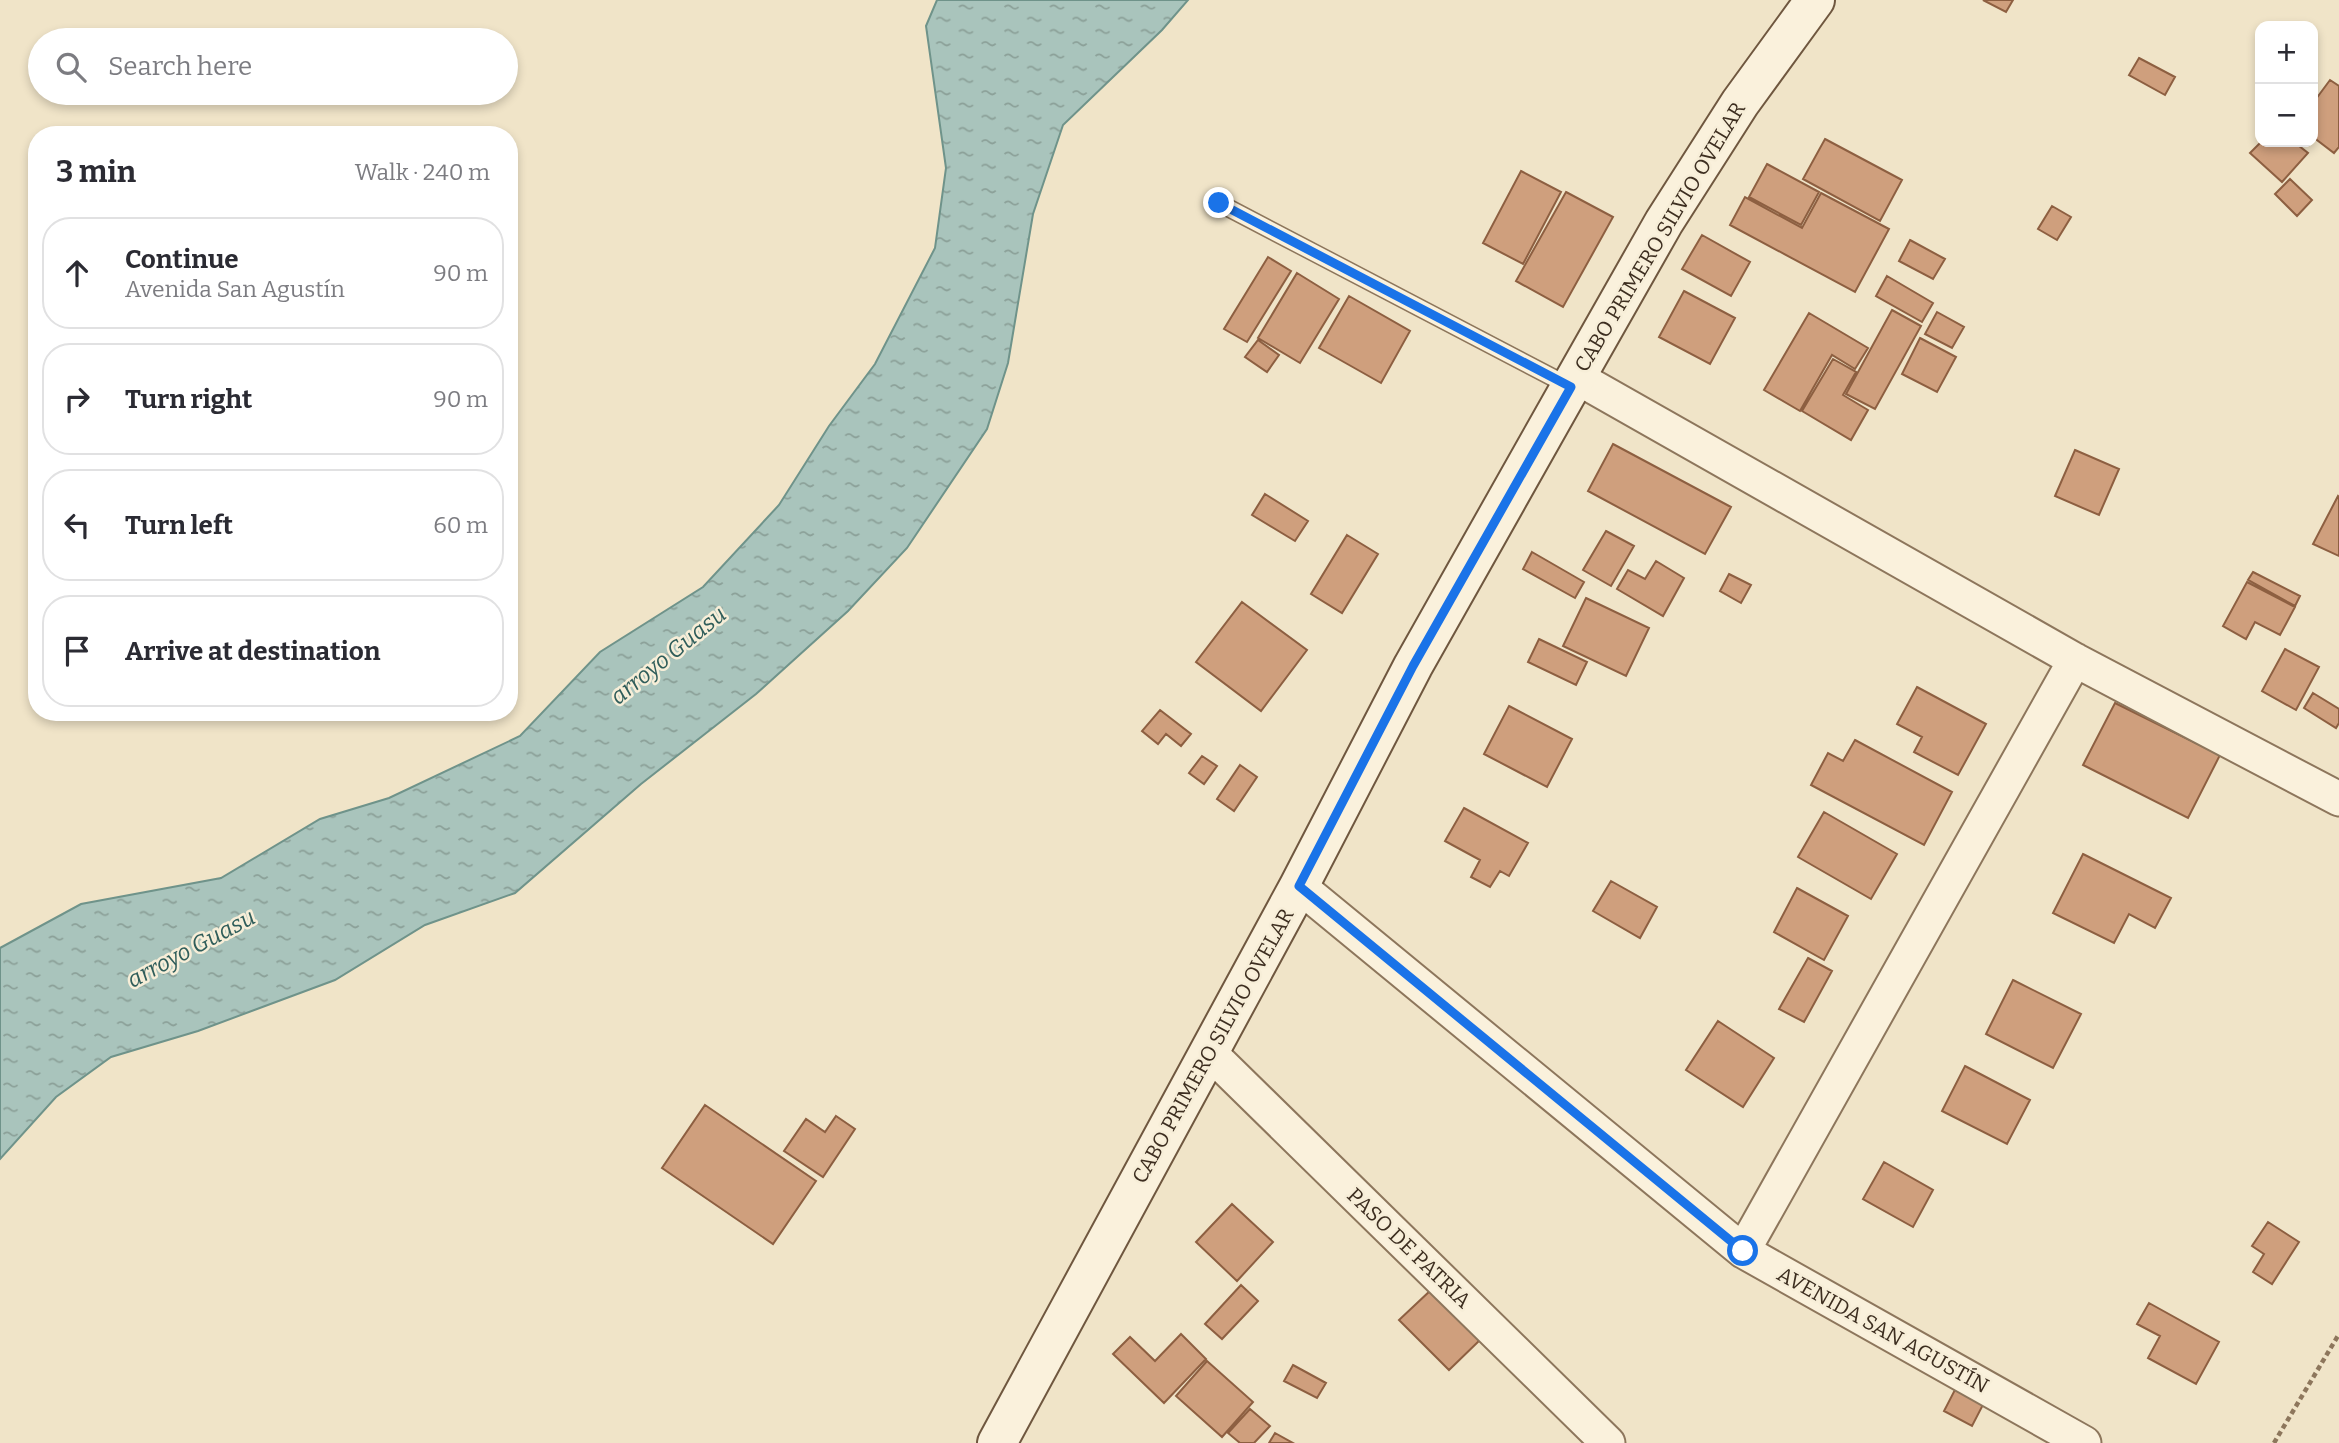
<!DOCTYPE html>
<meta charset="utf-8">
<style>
body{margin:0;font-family:Bitter,serif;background:#f2f2f3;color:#2b2b33}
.controls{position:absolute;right:21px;top:21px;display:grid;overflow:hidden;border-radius:14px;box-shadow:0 4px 10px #0003}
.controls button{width:63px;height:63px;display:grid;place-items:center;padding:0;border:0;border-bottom:2px solid #e1e1e2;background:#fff;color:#2b2b33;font:35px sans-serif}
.stop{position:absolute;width:21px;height:21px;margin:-16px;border:5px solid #1a73e8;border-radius:50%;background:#fff}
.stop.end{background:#1a73e8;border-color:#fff;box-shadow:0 2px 7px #0008}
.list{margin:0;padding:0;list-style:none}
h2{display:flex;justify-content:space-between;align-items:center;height:91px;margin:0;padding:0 28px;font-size:30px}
h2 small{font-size:23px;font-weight:400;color:#7c7c81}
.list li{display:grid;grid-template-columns:46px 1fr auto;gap:21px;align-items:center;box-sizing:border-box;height:112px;margin:0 14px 14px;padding:0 14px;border:2px solid #e1e1e2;border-radius:28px}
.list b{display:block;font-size:26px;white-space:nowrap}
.list p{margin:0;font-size:23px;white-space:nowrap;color:#7c7c81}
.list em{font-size:23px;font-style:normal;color:#7c7c81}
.icon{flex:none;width:38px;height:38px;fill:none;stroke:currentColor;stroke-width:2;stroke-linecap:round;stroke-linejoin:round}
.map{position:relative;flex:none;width:2339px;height:1443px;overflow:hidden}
.search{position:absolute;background:#fff;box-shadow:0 4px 10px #0003;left:28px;top:28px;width:490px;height:77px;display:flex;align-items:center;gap:18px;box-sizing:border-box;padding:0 24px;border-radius:38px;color:#7c7c81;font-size:26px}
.panel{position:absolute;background:#fff;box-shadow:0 4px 10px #0003;left:28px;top:126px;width:490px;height:595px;border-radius:28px}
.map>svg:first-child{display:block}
.water{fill:url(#water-ripples);stroke:#6f938a;stroke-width:2}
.building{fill:#cf9f7d;stroke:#8d5f41;stroke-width:2}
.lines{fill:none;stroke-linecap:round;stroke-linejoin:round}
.lane-casing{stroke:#8d765c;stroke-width:19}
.street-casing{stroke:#8d765c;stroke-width:37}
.secondary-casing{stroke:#6f573f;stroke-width:42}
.path{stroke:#8d765c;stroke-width:4.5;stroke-dasharray:5 3.5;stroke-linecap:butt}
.lane{stroke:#faf1dc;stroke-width:16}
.street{stroke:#faf1dc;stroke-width:33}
.secondary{stroke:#faf1dc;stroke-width:38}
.route{stroke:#1a73e8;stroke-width:9}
.labels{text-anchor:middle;stroke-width:5;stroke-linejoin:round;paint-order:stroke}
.street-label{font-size:21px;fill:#3d2e20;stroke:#f7eed8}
.water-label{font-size:23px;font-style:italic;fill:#2f5d5a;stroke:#f7eed8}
</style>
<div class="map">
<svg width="2339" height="1443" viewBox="0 0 2339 1443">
<defs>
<pattern id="water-ripples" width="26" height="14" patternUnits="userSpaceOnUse" patternTransform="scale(1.75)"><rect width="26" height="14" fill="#a9c4bc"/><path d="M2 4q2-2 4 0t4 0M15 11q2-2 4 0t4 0" fill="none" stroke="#8ba098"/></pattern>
</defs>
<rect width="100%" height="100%" fill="#f0e4c8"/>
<path class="water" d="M 937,0 L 1188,0 L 1162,30 L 1063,125 L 1033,214 L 1008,363 L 987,429 L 907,548 L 848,611 L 756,694 L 641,784 L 515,893 L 425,925 L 335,980 L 198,1031 L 111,1057 L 56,1097 L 0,1159 L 0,948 L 81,904 L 221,878 L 320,819 L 389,798 L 520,736 L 600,652 L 703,587 L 779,505 L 829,426 L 875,364 L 935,248 L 946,168 L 926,26 Z"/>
<path class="building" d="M 1983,0 L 2013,0 L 2006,12 Z
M 2139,58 L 2175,77 L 2165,95 L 2129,75 Z
M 2330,80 L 2339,86 L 2339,147 L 2334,153 L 2313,137 L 2313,103 Z
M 1825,139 L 1902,180 L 1880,221 L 1803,179 Z
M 2261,142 L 2294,142 L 2308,153 L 2282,182 L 2250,153 Z
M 1767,164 L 1819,192 L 1801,225 L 1749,197 Z
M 1521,171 L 1561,192 L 1523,264 L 1483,243 Z
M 2290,179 L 2312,200 L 2297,216 L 2275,194 Z
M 1566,192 L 1613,217 L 1563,307 L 1516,281 Z
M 1821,193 L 1889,229 L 1855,292 L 1730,225 L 1745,197 L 1802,228 Z
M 2052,206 L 2071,217 L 2057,240 L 2038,229 Z
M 1702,235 L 1750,262 L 1731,296 L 1682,269 Z
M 1910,240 L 1945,259 L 1933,279 L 1899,261 Z
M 1268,257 L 1291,271 L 1247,342 L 1224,329 Z
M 1297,273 L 1339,299 L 1300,363 L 1258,338 Z
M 1887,276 L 1933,303 L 1922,322 L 1876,296 Z
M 1684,291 L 1735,318 L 1710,364 L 1659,337 Z
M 1349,296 L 1410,331 L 1381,383 L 1319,348 Z
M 1892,310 L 1921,326 L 1875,409 L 1846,394 Z
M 1937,312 L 1964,327 L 1952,348 L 1925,334 Z
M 1809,313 L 1868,348 L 1855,369 L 1832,355 L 1800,411 L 1764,390 Z
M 1920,338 L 1956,357 L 1937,392 L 1902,374 Z
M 1258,340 L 1279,355 L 1267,372 L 1245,357 Z
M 1833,359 L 1856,372 L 1843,395 L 1868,410 L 1851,440 L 1802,411 Z
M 1613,444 L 1731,507 L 1705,554 L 1588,491 Z
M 2075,450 L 2119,469 L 2099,515 L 2055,496 Z
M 1265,494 L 1308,521 L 1295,541 L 1252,515 Z
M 2338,496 L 2339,497 L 2339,556 L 2313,544 Z
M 1606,531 L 1634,546 L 1611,586 L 1583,570 Z
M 1347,535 L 1378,554 L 1342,613 L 1311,594 Z
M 1532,552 L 1584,582 L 1575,598 L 1523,569 Z
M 1656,561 L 1684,578 L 1663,616 L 1617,589 L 1628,570 L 1645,579 Z
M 2253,572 L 2300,596 L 2295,606 L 2248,580 Z
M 1729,574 L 1751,585 L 1741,603 L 1720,591 Z
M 2247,582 L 2295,607 L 2280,635 L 2255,622 L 2246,639 L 2223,626 Z
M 1586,598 L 1649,628 L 1626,676 L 1563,646 Z
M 1242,602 L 1307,650 L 1261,711 L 1196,662 Z
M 1539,639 L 1587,662 L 1576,685 L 1528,662 Z
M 2285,649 L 2319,667 L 2296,710 L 2262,691 Z
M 1917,687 L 1986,724 L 1958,775 L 1914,752 L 1922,737 L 1897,724 Z
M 2313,693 L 2339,709 L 2339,723 L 2336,728 L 2304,708 Z
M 2115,703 L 2220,755 L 2188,818 L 2083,765 Z
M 1509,706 L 1572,739 L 1547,787 L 1484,754 Z
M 1160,710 L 1191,734 L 1181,746 L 1166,734 L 1158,744 L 1142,731 Z
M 1855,740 L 1952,792 L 1924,845 L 1811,785 L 1828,753 L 1843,761 Z
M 1202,756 L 1217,766 L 1204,784 L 1189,773 Z
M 1240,765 L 1257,777 L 1234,811 L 1217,799 Z
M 1464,808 L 1528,843 L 1509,876 L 1500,871 L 1490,887 L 1471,877 L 1480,860 L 1445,841 Z
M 1824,812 L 1897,854 L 1871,899 L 1798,857 Z
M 2083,854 L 2171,898 L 2155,928 L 2129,914 L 2114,943 L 2053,913 Z
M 1611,881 L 1657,907 L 1640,938 L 1593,911 Z
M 1797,888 L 1848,916 L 1824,960 L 1774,932 Z
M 1808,958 L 1832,971 L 1804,1022 L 1779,1009 Z
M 2013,980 L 2081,1014 L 2053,1068 L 1986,1034 Z
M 1718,1021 L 1774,1058 L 1743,1107 L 1686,1070 Z
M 1965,1066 L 2030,1100 L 2007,1144 L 1942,1111 Z
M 705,1105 L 816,1181 L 773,1244 L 662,1168 Z
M 836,1116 L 855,1129 L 823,1177 L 784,1151 L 806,1119 L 825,1132 Z
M 1884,1162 L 1933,1190 L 1913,1227 L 1863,1199 Z
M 1232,1204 L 1273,1242 L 1237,1281 L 1196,1242 Z
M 2268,1222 L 2299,1242 L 2272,1284 L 2253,1272 L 2264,1254 L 2252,1246 Z
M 1241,1285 L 1258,1301 L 1222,1339 L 1205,1324 Z
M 1431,1290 L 1481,1339 L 1449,1370 L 1399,1320 Z
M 2149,1303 L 2219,1342 L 2196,1384 L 2148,1358 L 2160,1336 L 2137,1324 Z
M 1181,1334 L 1206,1359 L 1164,1403 L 1113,1354 L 1130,1337 L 1155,1361 Z
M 1207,1361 L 1253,1402 L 1222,1437 L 1176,1396 Z
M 1293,1365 L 1326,1383 L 1317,1398 L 1284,1381 Z
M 1959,1382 L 1987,1397 L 1972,1426 L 1944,1411 Z
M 1250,1409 L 1270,1426 L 1254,1443 L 1240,1443 L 1228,1433 Z
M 1275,1433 L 1293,1443 L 1269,1443 Z"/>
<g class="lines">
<g class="lane-casing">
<path id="lane" d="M 1219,203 L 1571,387"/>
</g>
<g class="street-casing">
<path id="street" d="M 1576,377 L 2075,660 L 2339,799
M 1299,886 L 1743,1251 L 2084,1443
M 1209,1052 L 1608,1443
M 1743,1251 L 2075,660"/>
</g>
<g class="secondary-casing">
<path id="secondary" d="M 997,1443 L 1299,886 L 1413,666 L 1576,377 L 1664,222 L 1740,103 L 1815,0"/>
</g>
<path class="path" d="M 2274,1443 L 2339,1334"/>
<use href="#lane" class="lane"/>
<use href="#street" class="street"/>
<use href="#secondary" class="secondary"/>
</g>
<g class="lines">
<path class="route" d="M 1219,203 L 1571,387 L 1413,666 L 1299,886 L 1743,1251"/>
</g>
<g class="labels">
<g class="street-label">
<text transform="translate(1660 237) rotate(-59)" y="7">CABO PRIMERO SILVIO OVELAR</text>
<text transform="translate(1213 1046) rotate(-61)" y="7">CABO PRIMERO SILVIO OVELAR</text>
<text transform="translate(1409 1248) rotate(44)" y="7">PASO DE PATRIA</text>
<text transform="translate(1883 1330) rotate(29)" y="7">AVENIDA SAN AGUSTÍN</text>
</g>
<g class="water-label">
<text transform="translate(668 655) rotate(-39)" y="8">arroyo Guasu</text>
<text transform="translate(191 948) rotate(-28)" y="8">arroyo Guasu</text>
</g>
</g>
</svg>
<div class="controls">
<button>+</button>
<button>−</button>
</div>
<div class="stop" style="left:1743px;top:1251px"></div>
<div class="stop end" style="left:1219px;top:203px"></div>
<div class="search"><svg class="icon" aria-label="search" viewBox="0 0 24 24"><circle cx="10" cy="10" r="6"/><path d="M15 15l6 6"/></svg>Search here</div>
<section class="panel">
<h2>3 min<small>Walk · 240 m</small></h2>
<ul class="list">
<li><svg class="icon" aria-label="ahead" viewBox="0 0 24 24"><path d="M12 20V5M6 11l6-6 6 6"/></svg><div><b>Continue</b><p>Avenida San Agustín</p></div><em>90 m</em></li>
<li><svg class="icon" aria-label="right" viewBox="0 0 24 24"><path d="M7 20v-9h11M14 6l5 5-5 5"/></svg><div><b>Turn right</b></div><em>90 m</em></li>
<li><svg class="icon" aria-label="left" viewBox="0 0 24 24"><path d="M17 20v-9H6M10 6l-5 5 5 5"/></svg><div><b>Turn left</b></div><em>60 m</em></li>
<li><svg class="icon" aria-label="arrive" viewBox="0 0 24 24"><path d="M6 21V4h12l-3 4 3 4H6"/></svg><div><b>Arrive at destination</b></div></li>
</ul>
</section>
</div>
